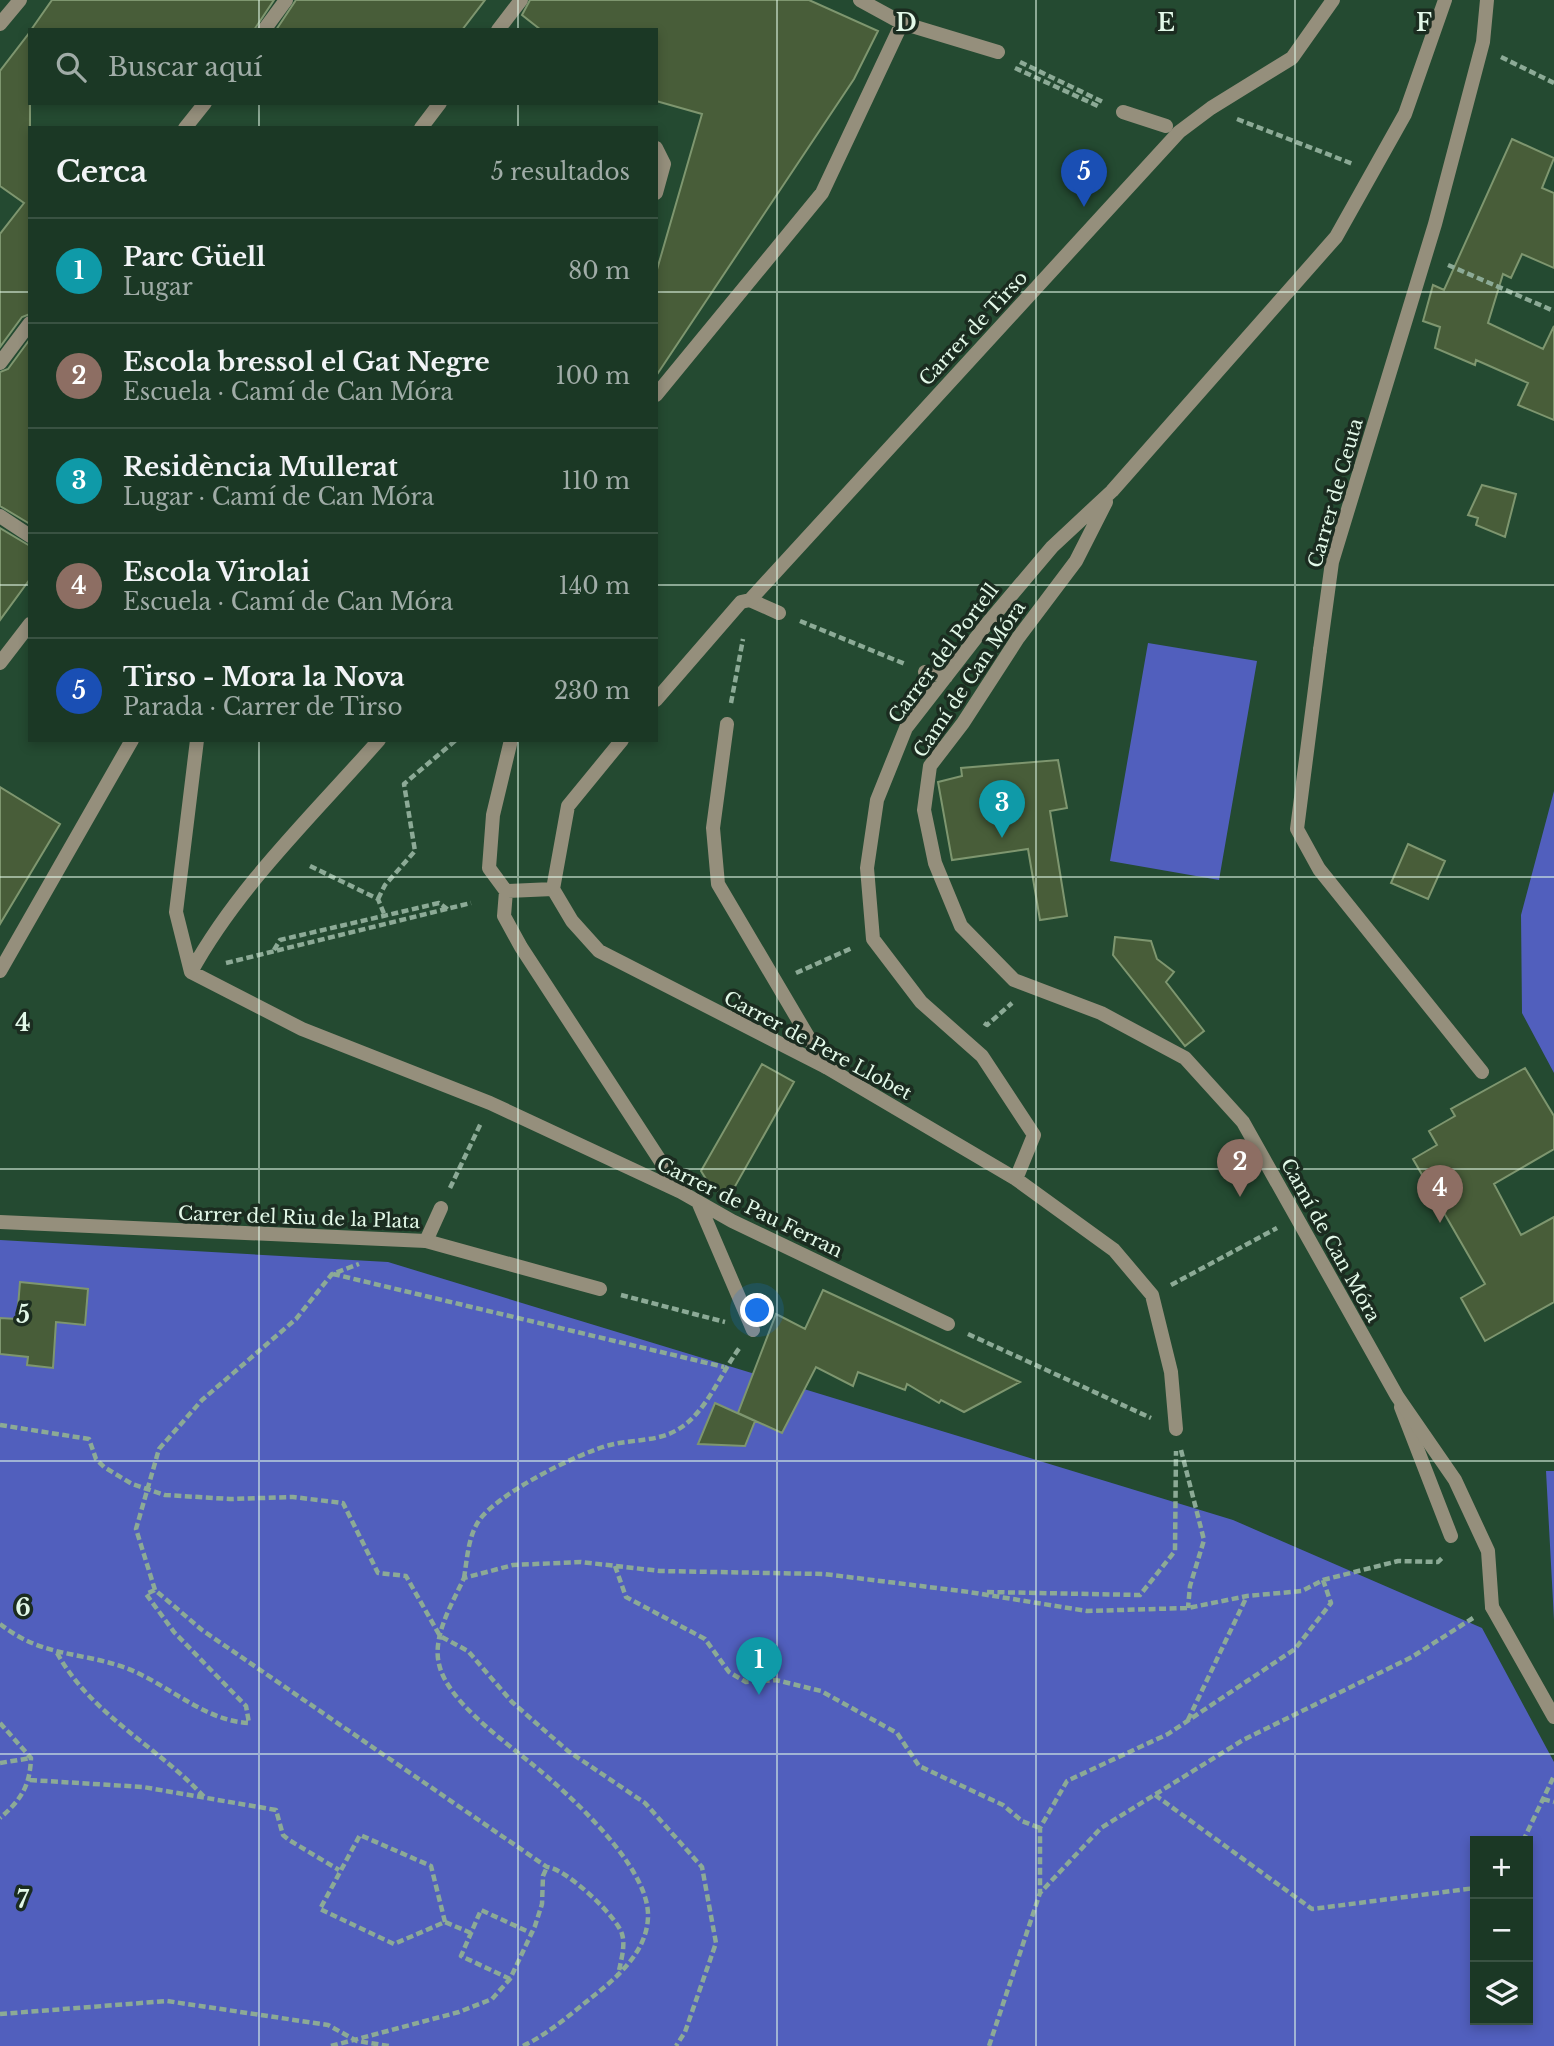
<!DOCTYPE html>
<html lang="es">
<meta charset="utf-8">
<style>
body{margin:0;font-family:"Libre Baskerville",serif;background:#243f2d;color:#f1f3f6}
.controls{position:absolute;right:21px;bottom:21px;display:grid;overflow:hidden;border-radius:0px;box-shadow:0 4px 10px #0003}
.controls button{width:63px;height:63px;display:grid;place-items:center;padding:0;border:0;border-bottom:2px solid #395242;background:#1b3825;color:#f1f3f6;font:35px sans-serif}
.you{position:absolute;left:758px;top:1311px;width:24px;height:24px;margin:-18px;border:5px solid #fff;border-radius:50%;background:#1a73e8;box-shadow:0 0 0 10px #1a73e833}
.badge{display:grid;place-items:center;width:46px;height:46px;border-radius:50%;background:#fa87e7;color:#fff;font-size:23px;font-weight:700}
.pin{position:absolute;translate:-50% -58px;filter:drop-shadow(0 2px 4px #0008)}
.pin::after{content:'';position:absolute;top:37px;width:24px;height:21px;background:inherit;clip-path:polygon(0 0,100% 0,50% 100%)}
.list{margin:0;padding:0;list-style:none}
h2{display:flex;justify-content:space-between;align-items:center;height:91px;margin:0;padding:0 28px;font-size:30px}
h2 small{font-size:23px;font-weight:400;color:#a0aca7}
.list li{display:grid;grid-template-columns:46px 1fr auto;gap:21px;align-items:center;box-sizing:border-box;height:105px;padding:0 28px;border-top:2px solid #395242}
.list b{display:block;font-size:26px;white-space:nowrap}
.list p{margin:0;font-size:23px;white-space:nowrap;color:#a0aca7}
.list em{font-size:23px;font-style:normal;color:#a0aca7}
.icon{flex:none;width:38px;height:38px;fill:none;stroke:currentColor;stroke-width:2;stroke-linecap:round;stroke-linejoin:round}
.map{position:relative;flex:none;width:1554px;height:2046px;overflow:hidden}
.search{position:absolute;background:#1b3825;box-shadow:0 4px 10px #0003;left:28px;top:28px;width:630px;height:77px;display:flex;align-items:center;gap:18px;box-sizing:border-box;padding:0 24px;border-radius:0px;color:#a0aca7;font-size:26px}
.panel{position:absolute;background:#1b3825;box-shadow:0 4px 10px #0003;left:28px;top:126px;width:630px;height:616px;border-radius:0px}
.map>svg:first-child{display:block}
.green{fill:#515fbd;fill-rule:evenodd}
.building{fill:#485d39;stroke:#7e966f;stroke-width:2}
.lines{fill:none;stroke-linecap:round;stroke-linejoin:round}
.path{stroke:#8caa96;stroke-width:4.5;stroke-dasharray:7 3.5;stroke-linecap:butt}
.service{stroke:#958f7c;stroke-width:14}
.pedestrian{stroke:#958f7c;stroke-width:14}
.minor{stroke:#958f7c;stroke-width:14}
.tertiary{stroke:#958f7c;stroke-width:14}
.grid{fill:none;stroke:#e2f8e8;stroke-width:2;stroke-opacity:0.55}
.labels{text-anchor:middle;stroke-width:7;stroke-linejoin:round;paint-order:stroke}
.street-label{font-size:19px;fill:#e2f8e8;stroke:#1b2c20}
.grid-label{font-size:23px;text-anchor:middle;font-weight:bold;fill:#e2f8e8;stroke:#1b2c20;stroke-width:7;stroke-linejoin:round;paint-order:stroke}
</style>
<div class="map">
<svg width="1554" height="2046" viewBox="0 0 1554 2046">
<rect width="100%" height="100%" fill="#244a31"/>
<path class="green" d="M 1148,643 L 1257,661 L 1219,880 L 1110,861 Z
M 1554,791 L 1554,1073 L 1522,1013 L 1521,915 Z
M 0,1240 L 388,1262 L 1233,1520 L 1482,1628 L 1554,1762 L 1554,2046 L 0,2046 ZM 1475,1841 L 1528,1841 L 1528,2020 L 1475,2020 Z
M 1546,1471 L 1554,1471 L 1554,1620 Z"/>
<path class="building" d="M 52,0 L 274,0 L 254,30 L 31,30 Z
M 296,0 L 485,0 L 462,30 L 276,30 Z
M 530,0 L 809,0 L 878,31 L 854,79 L 656,376 L 656,273 L 702,114 L 656,101 L 656,30 L 541,30 L 522,15 Z
M 30,32 L 30,314 L 22,317 L 0,347 L 0,234 L 24,203 L 0,186 L 0,71 Z
M 1512,139 L 1554,158 L 1542,188 L 1554,193 L 1554,268 L 1522,254 L 1511,278 L 1503,274 L 1488,323 L 1543,349 L 1554,326 L 1554,420 L 1518,405 L 1528,383 L 1476,360 L 1475,365 L 1435,348 L 1440,327 L 1423,321 L 1433,285 L 1444,290 Z
M 30,339 L 30,524 L 0,506 L 0,372 L 8,369 Z
M 1482,485 L 1516,494 L 1505,537 L 1476,525 L 1478,518 L 1468,515 Z
M 0,528 L 30,546 L 30,579 L 0,620 Z
M 1058,760 L 1067,808 L 1050,811 L 1067,916 L 1040,920 L 1028,849 L 952,860 L 938,782 L 962,776 L 961,768 Z
M 0,787 L 60,824 L 0,924 Z
M 1408,844 L 1445,861 L 1428,899 L 1391,883 Z
M 1115,937 L 1151,941 L 1157,959 L 1174,972 L 1166,982 L 1204,1031 L 1185,1046 L 1113,955 Z
M 762,1064 L 794,1082 L 729,1197 L 711,1187 L 701,1171 Z
M 1525,1068 L 1554,1116 L 1554,1149 L 1494,1184 L 1521,1235 L 1554,1217 L 1554,1302 L 1485,1341 L 1461,1298 L 1485,1284 L 1413,1159 L 1437,1145 L 1429,1131 L 1455,1116 L 1451,1109 Z
M 20,1282 L 88,1289 L 85,1325 L 56,1322 L 53,1368 L 27,1365 L 28,1357 L 0,1354 L 0,1318 L 17,1319 Z
M 823,1290 L 892,1322 L 1020,1382 L 964,1412 L 941,1400 L 939,1403 L 907,1384 L 905,1390 L 858,1372 L 853,1386 L 816,1367 L 782,1433 L 738,1413 L 776,1314 L 805,1329 Z
M 715,1403 L 755,1421 L 745,1446 L 698,1444 Z"/>
<g class="lines">
<path class="path" d="M 1501,57 L 1554,83
M 1020,62 L 1103,102
M 1015,68 L 1100,107
M 1237,119 L 1353,164
M 1448,265 L 1554,311
M 800,621 L 905,664
M 731,703 L 743,639
M 310,866 L 378,899 L 385,916
M 378,899 L 385,885 L 415,851 L 404,784 L 456,740
M 274,950 L 280,940 L 439,903 L 450,911
M 226,963 L 471,903
M 796,973 L 852,948
M 984,1023 L 987,1025 L 1012,1003
M 450,1188 L 481,1123
M 333,1274 L 724,1367
M 1171,1285 L 1277,1228
M 621,1295 L 725,1322
M 968,1334 L 1151,1418
M 0,1425 L 89,1439 L 96,1459 L 104,1467 L 132,1484 L 165,1495 L 230,1499 L 293,1497 L 343,1503 L 378,1573 L 406,1576 L 440,1636 L 468,1651 L 512,1702 L 568,1751 L 645,1803 L 702,1867 L 716,1943 L 685,2032 L 676,2046
M 1181,1450 L 1204,1540 L 1190,1586 L 1188,1608
M 615,1566 L 626,1597 L 705,1639 L 729,1672 L 746,1682 L 776,1680 L 821,1691 L 897,1733 L 919,1766 L 1003,1805 L 1022,1821 L 1040,1828
M 464,1578 C 467,1560 468,1538 478,1522 C 496,1494 578,1453 610,1445 C 633,1439 656,1442 677,1430 C 707,1413 720,1373 741,1346
M 1323,1580 L 1398,1561 L 1438,1562 L 1443,1557
M 155,1590 L 136,1529 L 159,1449 L 202,1400 L 296,1319 L 332,1274 L 359,1264
M 987,1592 L 1140,1595 L 1175,1551 L 1176,1451
M 0,1624 C 44,1658 79,1651 126,1668 C 168,1684 204,1721 249,1723 L 246,1706 L 174,1632 L 146,1594 L 155,1590 L 202,1630 L 547,1867 C 565,1868 617,1916 622,1934 C 626,1947 620,1963 618,1976
M 57,1653 C 92,1716 159,1747 206,1799
M 1188,1720 L 1247,1596
M 0,1723 L 31,1758 C 30,1786 21,1800 0,1818
M 0,1763 L 31,1758
M 30,1780 L 143,1787 L 276,1810 L 283,1835 L 289,1840 L 339,1870
M 1155,1795 L 1312,1909 L 1475,1888
M 1543,1799 L 1554,1802
M 1523,1841 L 1554,1776
M 445,1922 L 431,1866 L 360,1835 L 320,1909 L 394,1944 L 445,1922 L 471,1933
M 510,1979 L 461,1956 L 481,1910 L 531,1933
M 0,2014 L 167,2001 L 328,2025 L 357,2041 L 389,2046
M 331,2046 L 459,2012 L 492,1999 L 510,1979 L 535,1926 L 542,1904 L 543,1876 L 547,1867
M 523,2046 C 550,2033 573,2012 596,1994 C 620,1975 647,1950 648,1917 C 650,1867 569,1794 532,1764 C 503,1740 447,1701 439,1664 C 432,1636 453,1602 464,1578 L 513,1565 L 581,1562 L 660,1571 L 824,1574 L 969,1592 L 1087,1611 L 1188,1608 L 1247,1596 L 1302,1591 L 1323,1580 L 1331,1603 L 1295,1649 L 1168,1734 L 1067,1781 L 1040,1828 L 1040,1893 L 1101,1828 L 1243,1740 L 1412,1657 L 1473,1618
M 989,2046 L 1040,1893"/>
<path class="service" d="M 750,600 L 779,613
M 1320,650 L 1297,829 L 1319,869 L 1482,1072
M 727,724 L 713,828 L 718,884 L 826,1067
M 1401,1407 L 1451,1536
M 1492,1607 L 1554,1717"/>
<path class="pedestrian" d="M 1123,112 L 1166,126
M 426,1241 L 441,1208"/>
<path class="minor" d="M 860,0 L 902,23 L 998,52
M 264,30 L 286,0
M 498,30 L 521,0
M 185,128 L 205,103
M 421,128 L 440,103
M 656,148 L 664,164 L 656,193
M 0,363 L 30,323
M 656,395 L 822,193 L 902,23
M 1106,502 L 1076,561 L 1018,638 L 963,723 L 930,766 L 924,810 L 935,863 L 961,926 L 1014,980 L 1101,1013 L 1185,1058 L 1243,1122 L 1397,1396 L 1455,1480 L 1488,1551 L 1492,1607
M 0,516 L 30,536
M 1320,650 L 1332,562 L 1435,224 L 1483,42 L 1487,0
M 0,663 L 30,624
M 925,672 L 946,677
M 656,700 L 741,602 L 750,600 L 1179,132 L 1211,108 L 1292,58 L 1333,0
M 197,740 L 176,912 L 191,972 L 302,1029 L 490,1103 L 681,1192 L 732,1221 L 948,1324
M 511,740 L 493,815 L 489,868 L 506,891 L 504,916 L 521,947 L 680,1191
M 553,889 L 572,921 L 599,951 L 826,1067 L 1016,1179 L 1114,1250 L 1152,1295 L 1171,1372 L 1176,1429
M 506,891 L 553,889 L 568,806 L 622,740
M 0,971 L 132,740
M 191,972 C 238,886 314,814 379,740
M 1016,1179 L 1034,1135 L 982,1056 L 921,1002 L 873,939 L 867,868 L 877,800 L 906,728 L 986,625 L 1052,547 L 1112,491 L 1336,237 L 1405,114 L 1445,0
M 699,1204 L 753,1330
M 0,1222 L 426,1241 L 600,1289"/>
<path class="tertiary" d="M 0,24 L 20,0"/>
</g>
<path class="grid" d="M 259,0 L 259,30M 518,0 L 518,30M 777,0 L 777,2046M 1036,0 L 1036,2046M 1295,0 L 1295,2046M 259,103 L 259,128M 518,103 L 518,128M 0,292 L 30,292M 656,292 L 1554,292M 0,585 L 30,585M 656,585 L 1554,585M 259,740 L 259,2046M 518,740 L 518,2046M 0,877 L 1554,877M 0,1169 L 1554,1169M 0,1461 L 1554,1461M 0,1754 L 1554,1754"/>
<g class="labels">
<g class="street-label">
<text transform="translate(973 328) rotate(-47)" y="7">Carrer de Tirso</text>
<text transform="translate(1335 493) rotate(-74)" y="7">Carrer de Ceuta</text>
<text transform="translate(943 653) rotate(-53)" y="7">Carrer del Portell</text>
<text transform="translate(969 679) rotate(-56)" y="7">Camí de Can Móra</text>
<text transform="translate(818 1045) rotate(28)" y="7">Carrer de Pere Llobet</text>
<text transform="translate(750 1207) rotate(26)" y="7">Carrer de Pau Ferran</text>
<text transform="translate(299 1217) rotate(2)" y="7">Carrer del Riu de la Plata</text>
<text transform="translate(1331 1240) rotate(61)" y="7">Camí de Can Móra</text>
</g>
</g>
<g class="grid-label">
<text x="906" y="31">D</text>
<text x="1166" y="31">E</text>
<text x="1424" y="31">F</text>
<text x="23" y="1031">4</text>
<text x="23" y="1323">5</text>
<text x="23" y="1616">6</text>
<text x="23" y="1908">7</text>
</g>
</svg>
<div class="controls">
<button>+</button>
<button>−</button>
<button><svg class="icon" aria-label="layers" viewBox="0 0 24 24"><path d="M12 4l9 5-9 5-9-5zM3 14l9 5 9-5"/></svg></button>
</div>
<div class="you"></div>
<div class="pin badge" style="left:759px;top:1695px;background:#0f9aa8">1</div>
<div class="pin badge" style="left:1240px;top:1197px;background:#8d6e63">2</div>
<div class="pin badge" style="left:1002px;top:838px;background:#0f9aa8">3</div>
<div class="pin badge" style="left:1440px;top:1223px;background:#8d6e63">4</div>
<div class="pin badge" style="left:1084px;top:207px;background:#1a4fb4">5</div>
<div class="search"><svg class="icon" aria-label="search" viewBox="0 0 24 24"><circle cx="10" cy="10" r="6"/><path d="M15 15l6 6"/></svg>Buscar aquí</div>
<section class="panel">
<h2>Cerca<small>5 resultados</small></h2>
<ul class="list">
<li><span class="badge" style="background:#0f9aa8">1</span><div><b>Parc Güell</b><p>Lugar</p></div><em>80 m</em></li>
<li><span class="badge" style="background:#8d6e63">2</span><div><b>Escola bressol el Gat Negre</b><p>Escuela · Camí de Can Móra</p></div><em>100 m</em></li>
<li><span class="badge" style="background:#0f9aa8">3</span><div><b>Residència Mullerat</b><p>Lugar · Camí de Can Móra</p></div><em>110 m</em></li>
<li><span class="badge" style="background:#8d6e63">4</span><div><b>Escola Virolai</b><p>Escuela · Camí de Can Móra</p></div><em>140 m</em></li>
<li><span class="badge" style="background:#1a4fb4">5</span><div><b>Tirso - Mora la Nova</b><p>Parada · Carrer de Tirso</p></div><em>230 m</em></li>
</ul>
</section>
</div>
